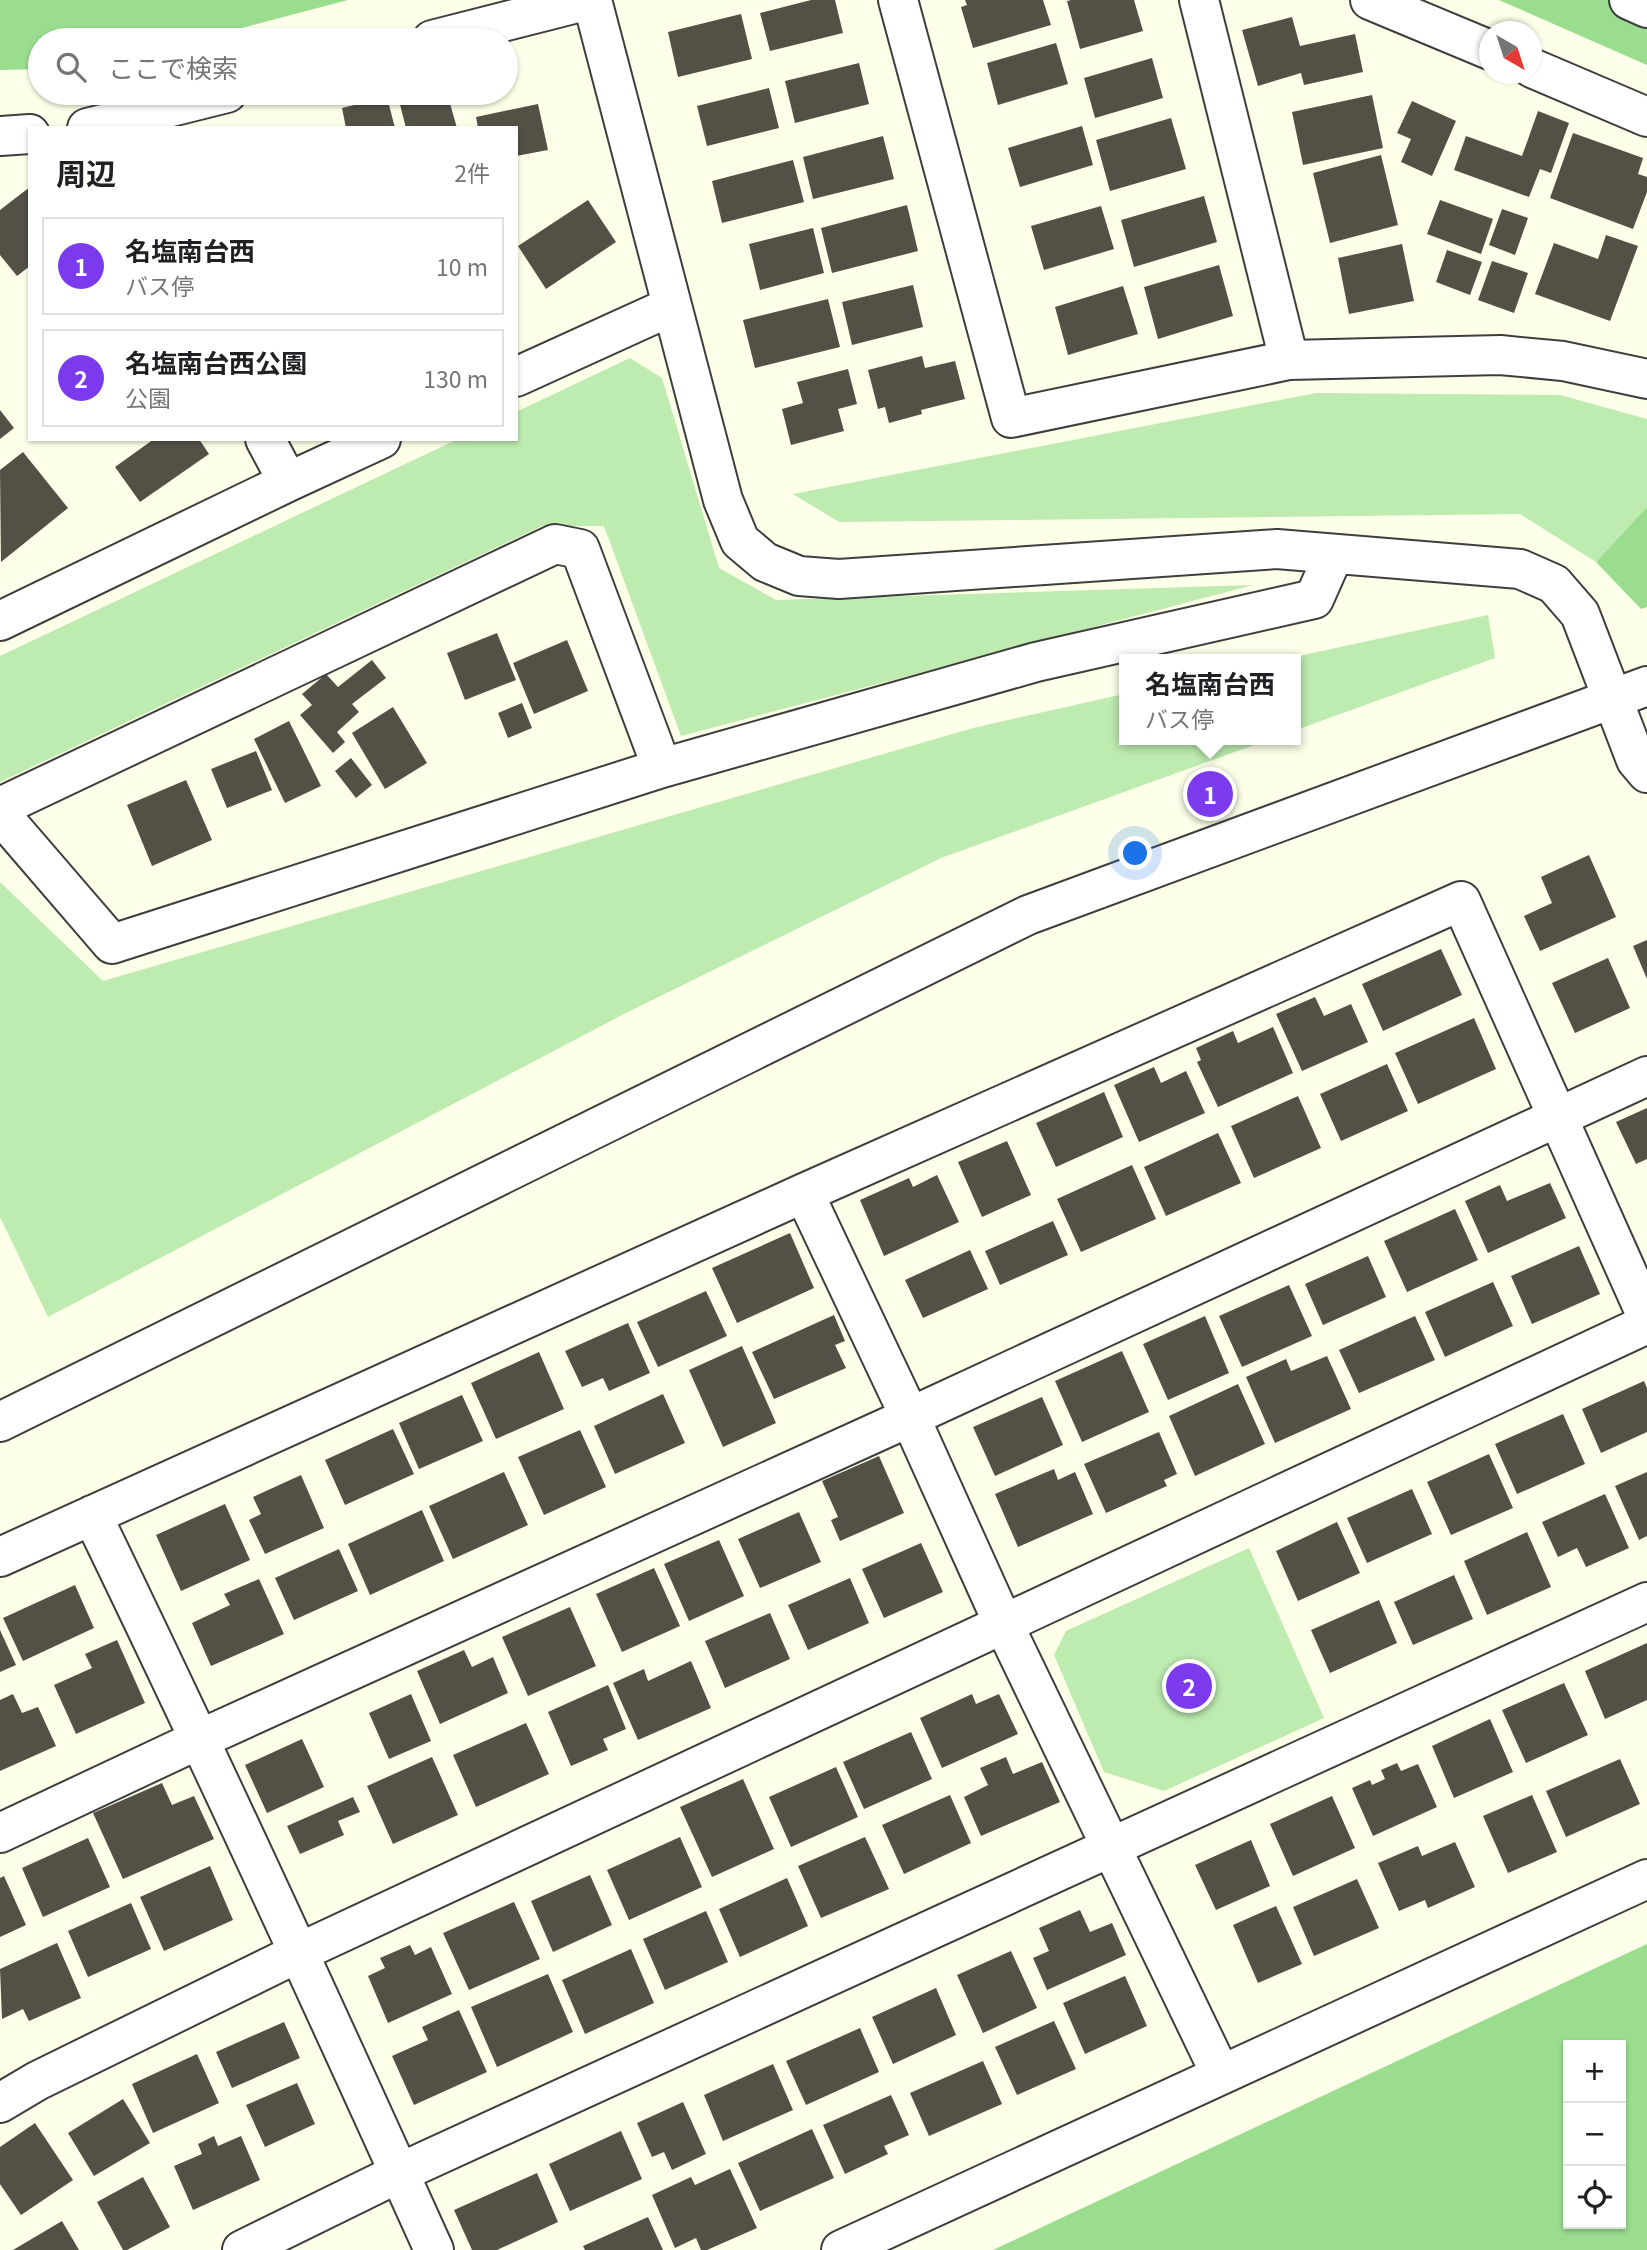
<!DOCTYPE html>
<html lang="ja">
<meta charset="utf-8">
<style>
body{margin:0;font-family:Georgia,"Noto Sans JP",serif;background:#f2f2f2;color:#202124}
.controls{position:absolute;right:21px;bottom:21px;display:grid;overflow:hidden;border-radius:0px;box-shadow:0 2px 5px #0004}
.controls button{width:63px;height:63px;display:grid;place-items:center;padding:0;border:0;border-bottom:2px solid #e0e0e0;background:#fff;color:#202124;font:35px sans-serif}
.compass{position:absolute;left:1479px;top:21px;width:63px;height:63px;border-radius:50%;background:#fff;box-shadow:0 2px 5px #0004;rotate:141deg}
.you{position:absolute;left:1136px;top:854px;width:24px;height:24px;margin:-18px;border:5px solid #fff;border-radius:50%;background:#1a73e8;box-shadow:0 0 0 10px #1a73e833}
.badge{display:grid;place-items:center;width:46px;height:46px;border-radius:50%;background:#7c3aed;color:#fff;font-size:23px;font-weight:700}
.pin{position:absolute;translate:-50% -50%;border:4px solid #fff;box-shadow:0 2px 7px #0006}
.popup{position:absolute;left:1119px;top:654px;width:182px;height:91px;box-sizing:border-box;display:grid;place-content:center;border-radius:0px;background:#fff;filter:drop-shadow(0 2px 5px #0005);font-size:23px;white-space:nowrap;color:#757577}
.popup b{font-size:26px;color:#202124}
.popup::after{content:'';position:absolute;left:50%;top:100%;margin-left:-14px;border:14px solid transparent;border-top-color:#fff}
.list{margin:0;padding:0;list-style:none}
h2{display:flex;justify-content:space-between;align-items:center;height:91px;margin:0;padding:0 28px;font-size:30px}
h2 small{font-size:23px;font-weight:400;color:#757577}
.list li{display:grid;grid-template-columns:46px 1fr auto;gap:21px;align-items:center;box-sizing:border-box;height:98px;margin:0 14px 14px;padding:0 14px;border:2px solid #e0e0e0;border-radius:0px}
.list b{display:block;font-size:26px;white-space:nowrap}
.list p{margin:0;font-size:23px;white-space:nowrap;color:#757577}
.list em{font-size:23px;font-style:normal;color:#757577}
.icon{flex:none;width:38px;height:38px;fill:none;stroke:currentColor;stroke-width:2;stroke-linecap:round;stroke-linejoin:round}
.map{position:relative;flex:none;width:1647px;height:2250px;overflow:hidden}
.search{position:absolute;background:#fff;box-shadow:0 2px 5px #0004;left:28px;top:28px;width:490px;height:77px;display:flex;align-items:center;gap:18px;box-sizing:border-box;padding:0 24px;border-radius:38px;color:#757577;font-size:26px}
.panel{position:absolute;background:#fff;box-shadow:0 2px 5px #0004;left:28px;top:126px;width:490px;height:315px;border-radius:0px}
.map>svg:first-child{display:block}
.green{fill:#bdebb0}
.forest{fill:#9add8f;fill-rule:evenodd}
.building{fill:#545046}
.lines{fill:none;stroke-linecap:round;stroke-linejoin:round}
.minor-casing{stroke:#3e3e3e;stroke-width:42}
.minor{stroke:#fff;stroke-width:38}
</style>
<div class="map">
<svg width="1647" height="2250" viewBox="0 0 1647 2250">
<rect width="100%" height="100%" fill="#fdffe8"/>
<path class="green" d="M 630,358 L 662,378 L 719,568 L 776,600 L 1253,585 L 681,736 L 604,526 L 542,526 L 0,782 L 0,656 L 458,439 L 516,439 L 516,412 Z
M 1316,393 L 1560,395 L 1647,419 L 1647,507 L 1596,562 L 1520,514 L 839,522 L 793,494 Z
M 1488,615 L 1495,658 L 1296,730 L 1296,659 L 1285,659 Z
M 1124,694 L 1124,740 L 1268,740 L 941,858 L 624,1014 L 48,1317 L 0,1217 L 0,882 L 103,981 L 973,728 Z
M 1249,1548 L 1324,1718 L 1164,1791 L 1104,1772 L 1054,1655 L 1066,1631 Z"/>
<path class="forest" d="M 0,0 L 348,0 L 196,40 L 40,40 L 40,69 L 0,70 Z
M 1499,0 L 1647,0 L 1647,65 Z
M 1647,507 L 1647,607 L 1641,609 L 1596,562 Z
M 1647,1944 L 1647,2250 L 993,2250 ZM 1568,2045 L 1621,2045 L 1621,2224 L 1568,2224 Z"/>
<path class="building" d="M 811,0 L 835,0 L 843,33 L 770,51 L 760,13 Z
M 965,0 L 1043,0 L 1051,25 L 973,48 L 961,7 L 967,5 Z
M 1071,0 L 1134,0 L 1143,31 L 1080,49 L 1067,1 Z
M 741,14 L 752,59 L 678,77 L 668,32 Z
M 1292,17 L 1300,46 L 1355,34 L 1363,72 L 1304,85 L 1301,73 L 1258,86 L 1242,30 Z
M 1056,43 L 1068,84 L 998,105 L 987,63 Z
M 1152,58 L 1163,98 L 1095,118 L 1084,78 Z
M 859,63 L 869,104 L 795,123 L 785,81 Z
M 769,88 L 779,128 L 707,146 L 697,106 Z
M 397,93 L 447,93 L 457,128 L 406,128 Z
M 1372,95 L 1383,148 L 1303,165 L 1292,112 Z
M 387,97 L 395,128 L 346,128 L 342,108 Z
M 1412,101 L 1456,121 L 1432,176 L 1401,162 L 1411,139 L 1397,133 Z
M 538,104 L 548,150 L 516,156 L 516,128 L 478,128 L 476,117 Z
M 1538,111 L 1569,123 L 1551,173 L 1540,169 L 1529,197 L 1454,170 L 1466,136 L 1522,156 Z
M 1171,118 L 1186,169 L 1110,191 L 1096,140 Z
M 1082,126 L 1093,165 L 1020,187 L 1008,148 Z
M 1573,133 L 1643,158 L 1638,174 L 1647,177 L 1647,192 L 1633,229 L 1550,198 Z
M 883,136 L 894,179 L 813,199 L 803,157 Z
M 1381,155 L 1398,225 L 1330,243 L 1313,173 Z
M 793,160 L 804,202 L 722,223 L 712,181 Z
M 30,187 L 30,266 L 17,276 L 0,255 L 0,210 Z
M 1204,196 L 1217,242 L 1134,267 L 1121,220 Z
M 588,200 L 616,242 L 546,289 L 518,246 Z
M 1440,200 L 1493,219 L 1481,254 L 1427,234 Z
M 907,205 L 918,251 L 832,273 L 821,228 Z
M 1101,206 L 1114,249 L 1044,270 L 1031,226 Z
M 1502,209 L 1528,218 L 1515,255 L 1489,245 Z
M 813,228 L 824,273 L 760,290 L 749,244 Z
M 1606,235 L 1638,246 L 1610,321 L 1535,294 L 1554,243 L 1598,259 Z
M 1402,244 L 1414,301 L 1349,314 L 1338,258 Z
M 1447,250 L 1482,262 L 1470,295 L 1436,282 Z
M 1492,261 L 1528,273 L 1514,313 L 1478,300 Z
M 1219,265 L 1233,316 L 1158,339 L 1144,287 Z
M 913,285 L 923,327 L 852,345 L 842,302 Z
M 1123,286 L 1138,334 L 1068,355 L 1055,307 Z
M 828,299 L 840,347 L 755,368 L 743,320 Z
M 922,356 L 925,368 L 955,361 L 965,399 L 921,410 L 922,414 L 889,423 L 885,407 L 878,409 L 868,370 Z
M 848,369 L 857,404 L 838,409 L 844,431 L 791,445 L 782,409 L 803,403 L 797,382 Z
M 0,410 L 14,428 L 0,439 Z
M 154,439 L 199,439 L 209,454 L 140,502 L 115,467 Z
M 23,452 L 68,508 L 1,562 L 0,470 Z
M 497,633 L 516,680 L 465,700 L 447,653 Z
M 567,640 L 588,691 L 534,714 L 513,663 Z
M 372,660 L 386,678 L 352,704 L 359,712 L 337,732 L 345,742 L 333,753 L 300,715 L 312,705 L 302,694 L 326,674 L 338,687 Z
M 522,703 L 532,728 L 508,738 L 498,713 Z
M 393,707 L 427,763 L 385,789 L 352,733 Z
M 289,721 L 321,786 L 285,803 L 254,739 Z
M 256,751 L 272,790 L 227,808 L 211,769 Z
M 351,758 L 372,785 L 356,798 L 335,771 Z
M 186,780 L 212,840 L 152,866 L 127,805 Z
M 1589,855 L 1616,917 L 1540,951 L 1524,916 L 1552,903 L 1541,877 Z
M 1647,940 L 1647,979 L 1633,946 Z
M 1441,949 L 1462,995 L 1383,1031 L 1362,984 Z
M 1608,958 L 1630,1008 L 1575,1033 L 1552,983 Z
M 1315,997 L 1324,1016 L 1351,1004 L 1368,1042 L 1302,1071 L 1276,1014 Z
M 1474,1018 L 1496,1069 L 1418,1104 L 1395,1053 Z
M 1273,1027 L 1293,1073 L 1218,1107 L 1197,1062 L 1201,1060 L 1196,1048 L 1233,1031 L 1238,1043 Z
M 1387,1064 L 1408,1111 L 1341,1141 L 1320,1094 Z
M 1154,1067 L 1161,1083 L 1186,1071 L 1205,1113 L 1139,1142 L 1114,1085 Z
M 1104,1092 L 1123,1137 L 1056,1167 L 1036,1123 Z
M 1298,1096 L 1321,1148 L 1254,1178 L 1231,1126 Z
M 1647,1108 L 1647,1159 L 1636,1164 L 1616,1122 Z
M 1218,1133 L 1241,1183 L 1166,1216 L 1144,1167 Z
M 1007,1141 L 1031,1195 L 982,1217 L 958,1162 Z
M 1132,1165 L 1156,1219 L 1081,1252 L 1057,1199 Z
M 937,1175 L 959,1222 L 884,1256 L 860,1200 L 909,1178 L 913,1187 Z
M 1550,1183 L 1566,1218 L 1488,1253 L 1465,1201 L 1500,1185 L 1507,1201 Z
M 1455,1209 L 1478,1260 L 1407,1292 L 1384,1241 Z
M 1053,1221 L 1068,1255 L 1000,1285 L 985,1251 Z
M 790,1233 L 814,1288 L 737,1323 L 712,1268 Z
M 1579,1246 L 1600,1294 L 1532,1324 L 1511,1276 Z
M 970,1250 L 988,1289 L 923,1318 L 905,1280 Z
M 1368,1256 L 1386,1297 L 1323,1325 L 1305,1284 Z
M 1493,1282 L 1513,1326 L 1445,1357 L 1425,1312 Z
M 1289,1285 L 1312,1336 L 1242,1367 L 1219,1316 Z
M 706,1291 L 727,1336 L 658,1367 L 637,1322 Z
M 834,1315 L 845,1341 L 835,1345 L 846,1368 L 774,1399 L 752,1352 Z
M 1205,1316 L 1229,1373 L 1168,1400 L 1143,1344 Z
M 1415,1316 L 1435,1360 L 1359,1393 L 1339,1350 Z
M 628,1323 L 650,1373 L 609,1391 L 603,1378 L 582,1387 L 565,1351 Z
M 742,1346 L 776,1423 L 723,1447 L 689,1370 Z
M 1122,1351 L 1149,1412 L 1082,1442 L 1055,1381 Z
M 539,1352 L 564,1409 L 496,1439 L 471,1383 Z
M 1327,1356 L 1351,1409 L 1275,1443 L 1246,1377 L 1286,1359 L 1291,1371 Z
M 1644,1381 L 1647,1388 L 1647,1432 L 1601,1453 L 1582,1409 Z
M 1238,1384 L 1265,1444 L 1195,1476 L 1169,1416 Z
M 663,1394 L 685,1443 L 615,1474 L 594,1426 Z
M 462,1395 L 483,1441 L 419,1469 L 399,1423 Z
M 1042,1397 L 1063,1445 L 995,1476 L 973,1427 Z
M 1563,1414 L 1585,1464 L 1517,1494 L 1495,1444 Z
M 393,1429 L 414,1474 L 345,1505 L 325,1460 Z
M 580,1430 L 606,1487 L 544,1515 L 518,1457 Z
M 1159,1432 L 1177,1474 L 1164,1480 L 1167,1486 L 1106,1513 L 1084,1464 Z
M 1489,1454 L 1513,1508 L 1451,1535 L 1427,1482 Z
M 879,1456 L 904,1513 L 840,1541 L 831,1520 L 838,1517 L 822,1481 Z
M 1054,1469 L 1058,1480 L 1075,1472 L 1093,1514 L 1018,1547 L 995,1494 Z
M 504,1472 L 528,1525 L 453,1559 L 429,1506 Z
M 1647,1472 L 1647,1536 L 1639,1540 L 1615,1486 Z
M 301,1475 L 324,1528 L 265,1554 L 249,1520 L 261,1514 L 253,1497 Z
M 1412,1489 L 1432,1534 L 1367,1563 L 1347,1518 Z
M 1605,1494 L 1629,1548 L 1586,1567 L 1577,1548 L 1558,1557 L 1542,1522 Z
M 225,1504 L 250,1560 L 181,1591 L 156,1535 Z
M 422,1510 L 444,1561 L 370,1595 L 348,1544 Z
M 799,1512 L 821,1562 L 760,1588 L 738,1539 Z
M 1337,1522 L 1360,1573 L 1298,1601 L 1276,1551 Z
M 1527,1532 L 1551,1587 L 1487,1615 L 1464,1561 Z
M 719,1540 L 744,1596 L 689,1621 L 664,1564 Z
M 921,1543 L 943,1592 L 884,1618 L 862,1569 Z
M 339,1549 L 358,1591 L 294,1620 L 275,1578 Z
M 654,1568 L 680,1626 L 622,1652 L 596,1594 Z
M 1454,1575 L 1473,1619 L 1413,1645 L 1394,1602 Z
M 850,1578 L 869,1623 L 808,1650 L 788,1605 Z
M 259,1579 L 284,1634 L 211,1666 L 192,1623 L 230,1605 L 224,1594 Z
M 75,1585 L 94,1628 L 23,1661 L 3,1618 Z
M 1379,1600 L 1397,1643 L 1330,1673 L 1311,1630 Z
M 570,1607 L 596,1666 L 528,1696 L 502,1637 Z
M 770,1613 L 790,1659 L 725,1688 L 705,1641 Z
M 0,1630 L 16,1665 L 0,1672 Z
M 117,1640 L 145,1703 L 76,1734 L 54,1685 L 92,1668 L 85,1654 Z
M 1647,1643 L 1647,1700 L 1605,1719 L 1585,1671 Z
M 464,1650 L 472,1667 L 493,1657 L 508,1693 L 440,1724 L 417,1671 Z
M 691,1661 L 711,1708 L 638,1740 L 613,1683 L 644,1669 L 648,1681 Z
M 1564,1683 L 1588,1735 L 1526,1763 L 1502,1710 Z
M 608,1685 L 626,1729 L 603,1739 L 608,1750 L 571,1766 L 548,1712 Z
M 13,1694 L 22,1713 L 38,1707 L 56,1746 L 0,1771 L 0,1700 Z
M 411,1694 L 431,1741 L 389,1759 L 369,1713 Z
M 972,1694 L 976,1704 L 999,1694 L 1018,1734 L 942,1768 L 920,1718 Z
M 1490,1719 L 1513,1772 L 1454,1798 L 1432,1746 Z
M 526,1723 L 549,1774 L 476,1807 L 453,1755 Z
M 911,1732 L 932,1779 L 864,1809 L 843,1762 Z
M 302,1739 L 324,1787 L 267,1813 L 245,1765 Z
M 432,1757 L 458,1815 L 393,1844 L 367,1786 Z
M 1006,1757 L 1013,1774 L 1042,1762 L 1060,1802 L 981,1836 L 964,1797 L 988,1785 L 980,1768 Z
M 1620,1759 L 1640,1804 L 1566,1837 L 1546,1791 Z
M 1397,1763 L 1401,1771 L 1418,1764 L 1437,1807 L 1373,1836 L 1352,1788 L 1370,1780 L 1372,1785 L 1385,1779 L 1381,1770 Z
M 836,1767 L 858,1817 L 791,1847 L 769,1797 Z
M 743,1779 L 774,1849 L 712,1877 L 680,1807 Z
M 162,1783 L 172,1805 L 194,1796 L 214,1839 L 123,1879 L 93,1813 Z
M 950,1795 L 971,1843 L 904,1874 L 882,1825 Z
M 1532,1795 L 1557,1852 L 1508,1873 L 1483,1816 Z
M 1332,1796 L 1355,1848 L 1293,1876 L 1270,1824 Z
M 353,1797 L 360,1812 L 338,1821 L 344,1835 L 300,1854 L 287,1826 Z
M 680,1837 L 702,1887 L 629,1920 L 607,1870 Z
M 865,1837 L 889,1889 L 821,1918 L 798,1866 Z
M 88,1838 L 110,1887 L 43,1917 L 22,1868 Z
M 1251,1840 L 1270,1886 L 1216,1910 L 1195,1865 Z
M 1455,1842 L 1475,1887 L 1428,1908 L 1425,1900 L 1399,1911 L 1378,1863 L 1418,1846 L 1422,1856 Z
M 210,1866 L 233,1920 L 164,1951 L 140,1897 Z
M 590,1875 L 612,1925 L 553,1952 L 531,1901 Z
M 4,1876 L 26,1925 L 0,1937 L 0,1878 Z
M 787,1878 L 808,1926 L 740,1957 L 719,1909 Z
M 1357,1879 L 1379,1928 L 1314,1956 L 1293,1907 Z
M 514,1902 L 540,1959 L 469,1990 L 443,1933 Z
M 131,1903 L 151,1949 L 88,1977 L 68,1931 Z
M 1276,1906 L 1302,1964 L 1258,1983 L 1233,1925 Z
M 1080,1910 L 1090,1932 L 1112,1923 L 1126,1955 L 1047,1990 L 1033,1958 L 1049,1951 L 1039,1928 Z
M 706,1911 L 728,1962 L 665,1990 L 643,1939 Z
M 57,1943 L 81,1998 L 29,2021 L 23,2009 L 2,2019 L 0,1969 Z
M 410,1945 L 415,1955 L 431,1947 L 452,1994 L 388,2023 L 368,1976 L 385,1968 L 380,1958 Z
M 631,1949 L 654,2003 L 585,2034 L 562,1980 Z
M 1011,1951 L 1037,2008 L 983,2033 L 957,1975 Z
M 548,1974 L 573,2032 L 497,2067 L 471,2007 Z
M 1125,1976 L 1147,2026 L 1085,2054 L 1063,2003 Z
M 936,1988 L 956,2035 L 893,2064 L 872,2017 Z
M 459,2010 L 487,2072 L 414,2105 L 392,2056 L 428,2040 L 422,2027 Z
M 1054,2021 L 1076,2069 L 1017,2095 L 995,2047 Z
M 284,2022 L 300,2058 L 232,2088 L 216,2052 Z
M 860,2028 L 879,2072 L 806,2105 L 786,2061 Z
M 197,2054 L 219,2103 L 153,2133 L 132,2084 Z
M 983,2061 L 1002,2104 L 929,2136 L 910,2093 Z
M 773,2064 L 793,2110 L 723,2141 L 704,2095 Z
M 297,2083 L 315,2124 L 265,2147 L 246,2105 Z
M 891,2095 L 909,2135 L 884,2146 L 888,2154 L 845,2174 L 823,2125 Z
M 123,2099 L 150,2143 L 94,2176 L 68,2133 Z
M 683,2102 L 706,2154 L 672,2170 L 664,2152 L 652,2157 L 637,2123 Z
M 35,2123 L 73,2180 L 21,2215 L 0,2184 L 0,2147 Z
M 812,2129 L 834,2178 L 760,2211 L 738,2163 Z
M 621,2131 L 642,2179 L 570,2211 L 549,2164 Z
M 214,2136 L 218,2146 L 241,2136 L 260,2180 L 193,2210 L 174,2166 L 202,2154 L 198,2144 Z
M 730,2169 L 757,2228 L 707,2250 L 701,2250 L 696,2238 L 675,2248 L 652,2195 L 691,2177 L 695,2185 Z
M 537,2173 L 558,2222 L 497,2250 L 472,2250 L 454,2210 Z
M 143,2177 L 170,2227 L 127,2250 L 123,2250 L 97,2202 Z
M 648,2217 L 663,2250 L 585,2250 L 583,2246 Z
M 62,2221 L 79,2250 L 13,2250 Z"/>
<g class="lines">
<g class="minor-casing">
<path id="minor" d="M 592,0 L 723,500 L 740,541 L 765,562 L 799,576 L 839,579 L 1277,549 L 1520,569 L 1554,584 L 1580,614 L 1636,760 L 1647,773
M 898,0 L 1011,418 L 1289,360 L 1500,355 L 1563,361 L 1647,379
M 1199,0 L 1289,360
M 1370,0 L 1490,50
M 1629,0 L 1647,8
M 432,40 L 589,0
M 1532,68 L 1647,117
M 87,128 L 227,93
M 0,136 L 30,134
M 516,377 L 672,306
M 265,439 L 288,482
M 0,621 L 288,482 L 381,439
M 0,807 L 555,544 L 580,549 L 662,768
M 0,814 L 112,944 L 662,768 L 1036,662 L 1314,599 L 1334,554
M 804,1193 L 910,1417 L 1003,1623 L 1221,2075
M 0,1422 L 1028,915 L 1647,686
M 92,1515 C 210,1758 323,2004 434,2250
M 0,1557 L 804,1193 L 1461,901 L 1647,1317
M 0,1833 L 200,1739 L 910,1417 L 1647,1076
M 0,2103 L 37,2081 L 300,1952 L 1647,1324
M 242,2250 L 399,2173 L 1647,1602
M 841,2250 L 1647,1879"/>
</g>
<use href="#minor" class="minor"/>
</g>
</svg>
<div class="controls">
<button>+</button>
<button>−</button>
<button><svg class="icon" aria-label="locate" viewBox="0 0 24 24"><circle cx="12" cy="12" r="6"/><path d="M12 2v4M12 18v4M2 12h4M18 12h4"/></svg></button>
</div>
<svg class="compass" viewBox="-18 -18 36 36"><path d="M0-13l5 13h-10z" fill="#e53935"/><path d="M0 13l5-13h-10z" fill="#757577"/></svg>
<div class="you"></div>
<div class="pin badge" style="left:1210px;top:794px">1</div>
<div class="popup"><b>名塩南台西</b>バス停</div>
<div class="pin badge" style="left:1189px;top:1686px">2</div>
<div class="search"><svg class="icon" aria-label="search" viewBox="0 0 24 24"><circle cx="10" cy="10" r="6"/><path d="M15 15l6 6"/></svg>ここで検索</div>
<section class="panel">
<h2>周辺<small>2件</small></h2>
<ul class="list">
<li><span class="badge">1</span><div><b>名塩南台西</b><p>バス停</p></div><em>10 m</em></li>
<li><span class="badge">2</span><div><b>名塩南台西公園</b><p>公園</p></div><em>130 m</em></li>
</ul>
</section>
</div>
